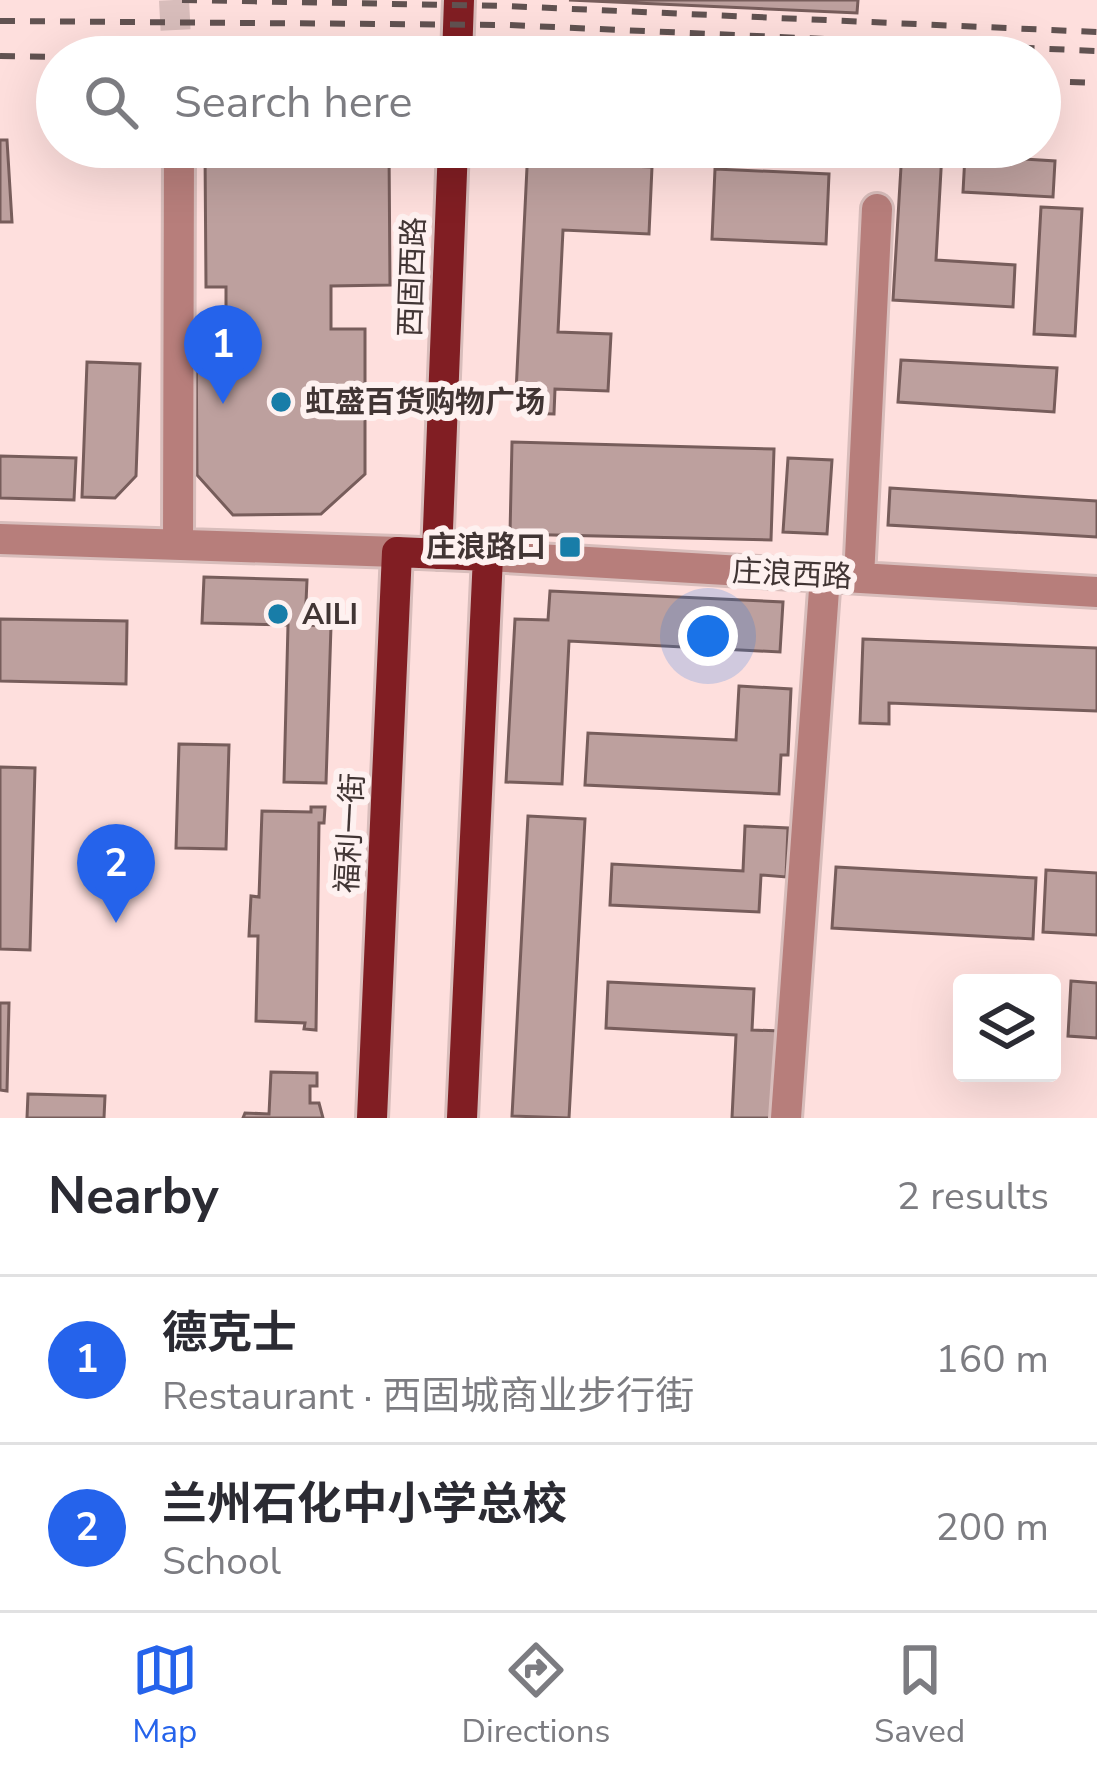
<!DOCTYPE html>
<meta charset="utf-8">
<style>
body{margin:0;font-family:"Nunito Sans","Noto Sans SC",sans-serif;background:#f2f2f3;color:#2b2b33}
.controls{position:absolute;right:36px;bottom:36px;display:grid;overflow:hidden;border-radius:12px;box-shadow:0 12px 48px #0002}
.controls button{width:108px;height:108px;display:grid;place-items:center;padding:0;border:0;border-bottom:3px solid #e1e1e2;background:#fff;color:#2b2b33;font:60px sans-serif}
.you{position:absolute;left:708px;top:636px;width:42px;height:42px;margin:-30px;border:9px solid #fff;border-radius:50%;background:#1a73e8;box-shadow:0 0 0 18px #1a73e833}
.badge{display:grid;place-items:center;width:78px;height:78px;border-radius:50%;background:#2563eb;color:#fff;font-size:39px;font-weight:700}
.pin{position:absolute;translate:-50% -99px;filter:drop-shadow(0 3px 6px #0008)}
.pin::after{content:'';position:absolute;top:63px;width:42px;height:36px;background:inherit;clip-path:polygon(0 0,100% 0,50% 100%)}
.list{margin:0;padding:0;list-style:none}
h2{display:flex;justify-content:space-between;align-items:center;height:156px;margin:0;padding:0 48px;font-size:51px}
h2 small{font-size:39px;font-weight:400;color:#7c7c81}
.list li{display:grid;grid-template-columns:78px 1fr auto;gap:36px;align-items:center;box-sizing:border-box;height:168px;padding:0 48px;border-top:3px solid #e1e1e2}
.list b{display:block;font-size:45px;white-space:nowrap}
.list p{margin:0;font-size:39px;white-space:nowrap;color:#7c7c81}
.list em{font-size:39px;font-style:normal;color:#7c7c81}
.icon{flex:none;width:66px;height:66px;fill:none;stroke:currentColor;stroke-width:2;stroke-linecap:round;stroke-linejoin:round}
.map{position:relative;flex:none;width:1097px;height:1118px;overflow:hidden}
.search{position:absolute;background:#fff;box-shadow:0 12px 48px #0002;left:36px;right:36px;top:36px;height:132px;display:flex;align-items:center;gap:30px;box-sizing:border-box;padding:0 42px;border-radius:66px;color:#7c7c81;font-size:45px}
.sheet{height:492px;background:#fff}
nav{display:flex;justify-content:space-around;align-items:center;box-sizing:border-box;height:168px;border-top:3px solid #e1e1e2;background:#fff;font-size:33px;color:#7c7c81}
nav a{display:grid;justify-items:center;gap:6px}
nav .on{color:#2563eb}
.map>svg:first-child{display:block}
.building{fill:#bda09e;stroke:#775d5b;stroke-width:3}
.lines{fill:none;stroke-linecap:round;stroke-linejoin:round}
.minor-tunnel{stroke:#d8bdbb;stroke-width:30;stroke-dasharray:30 15;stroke-linecap:butt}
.minor-casing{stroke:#d8bdbb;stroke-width:36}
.major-casing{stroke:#d8bdbb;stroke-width:36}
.minor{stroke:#b77e7b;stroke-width:30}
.major{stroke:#811e23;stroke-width:30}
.rail{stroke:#615251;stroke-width:6;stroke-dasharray:15 15;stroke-linecap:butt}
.poi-dot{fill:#187da8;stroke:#fef1f0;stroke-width:4.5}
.labels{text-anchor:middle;stroke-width:12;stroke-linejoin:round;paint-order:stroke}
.street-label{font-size:30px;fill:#413534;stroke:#fef1f0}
.poi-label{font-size:30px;font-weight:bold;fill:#413534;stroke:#fef1f0;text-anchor:start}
</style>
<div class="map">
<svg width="1097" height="1118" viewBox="0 0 1097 1118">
<rect width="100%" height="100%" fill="#fedfdd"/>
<path class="building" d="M 569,0 L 858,0 L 857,13 Z
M 0,140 L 7,140 L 12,222 L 0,222 Z
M 528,147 L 567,147 L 566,163 L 652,167 L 649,234 L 563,230 L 558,332 L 611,334 L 608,391 L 555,389 L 554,414 L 515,413 Z
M 389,148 L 390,285 L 331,286 L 331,329 L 365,329 L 365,474 L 321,514 L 233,515 L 197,475 L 196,331 L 226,330 L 226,287 L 206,287 L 205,149 Z
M 902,150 L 942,152 L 936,260 L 1015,265 L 1013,307 L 893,300 Z
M 965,155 L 1055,161 L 1053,197 L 963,192 Z
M 715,169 L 829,174 L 826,244 L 712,239 Z
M 1041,207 L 1082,209 L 1075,336 L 1034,334 Z
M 901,360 L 1057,368 L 1054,412 L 898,402 Z
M 87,362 L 140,364 L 136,476 L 115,498 L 82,497 Z
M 512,442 L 774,449 L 771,540 L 510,534 Z
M 0,456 L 76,458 L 74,500 L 0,498 Z
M 788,458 L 832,460 L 827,534 L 783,532 Z
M 890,488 L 1097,501 L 1097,537 L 888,525 Z
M 204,577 L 307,580 L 305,625 L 331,626 L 326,783 L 284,782 L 288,625 L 202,623 Z
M 550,591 L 783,602 L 780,652 L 569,641 L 562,784 L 506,782 L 515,619 L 548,620 Z
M 0,619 L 127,621 L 126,684 L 0,681 Z
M 863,639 L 1097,648 L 1097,711 L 889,703 L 889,724 L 860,723 Z
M 739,686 L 791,689 L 788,755 L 781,755 L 779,794 L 585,785 L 588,733 L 736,740 Z
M 179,744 L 229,745 L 226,849 L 176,848 Z
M 0,767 L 35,768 L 30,950 L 0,949 Z
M 311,807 L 325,807 L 324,823 L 319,823 L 316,1030 L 304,1029 L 305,1023 L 256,1021 L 258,936 L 249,936 L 251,896 L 259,897 L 262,811 L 311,812 Z
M 528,816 L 585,819 L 569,1118 L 512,1116 Z
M 745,826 L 788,828 L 786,877 L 761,875 L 759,912 L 610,905 L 612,864 L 743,871 Z
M 836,867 L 1036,878 L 1033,939 L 832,928 Z
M 1046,870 L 1097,873 L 1097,935 L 1043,932 Z
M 1071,981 L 1097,983 L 1097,1038 L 1068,1036 Z
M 608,982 L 754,989 L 752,1030 L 781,1031 L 777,1118 L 732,1118 L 736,1035 L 606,1028 Z
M 0,1003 L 9,1003 L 7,1091 L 0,1090 Z
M 271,1072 L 317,1073 L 317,1086 L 310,1086 L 310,1103 L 319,1103 L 323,1118 L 243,1118 L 245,1113 L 269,1114 Z
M 28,1094 L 105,1096 L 104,1118 L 27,1118 Z"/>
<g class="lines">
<path class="minor-tunnel" d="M 174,0 L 177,57"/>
<g class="minor-casing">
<path id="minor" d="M 0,539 L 397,552
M 178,545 L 179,147
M 488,556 L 1097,592
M 859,578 L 877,209
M 786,1118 L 825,576"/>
</g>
<g class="major-casing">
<path id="major" d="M 457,57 L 459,0
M 437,554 L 453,147
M 372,1118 L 397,552 L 488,556 L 462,1118"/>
</g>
<use href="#minor" class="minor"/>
<use href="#major" class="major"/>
<path class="rail" d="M 182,0 L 506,6 L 1097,32
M 0,21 L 508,25 L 1097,51
M 0,56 L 57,57
M 355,57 L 412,57
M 1040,81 L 1097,83"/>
</g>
<g class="poi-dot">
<circle cx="281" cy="402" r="12"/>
<rect x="558" y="535" width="24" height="24" rx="6"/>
<circle cx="278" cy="614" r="12"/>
</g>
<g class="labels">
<g class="street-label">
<text transform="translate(412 277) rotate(-88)" y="10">西固西路</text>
<text transform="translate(792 574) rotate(3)" y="10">庄浪西路</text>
<text transform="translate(350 833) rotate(-87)" y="10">福利一街</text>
</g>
<g class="poi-label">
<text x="305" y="412">虹盛百货购物广场</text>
<text x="546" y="557" text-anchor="end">庄浪路口</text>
<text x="302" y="624">AILI</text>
</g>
</g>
</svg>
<div class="controls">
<button><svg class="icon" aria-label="layers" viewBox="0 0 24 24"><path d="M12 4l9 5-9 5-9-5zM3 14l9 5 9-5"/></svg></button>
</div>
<div class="you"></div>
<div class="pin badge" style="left:223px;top:404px">1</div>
<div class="pin badge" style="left:116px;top:923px">2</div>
<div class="search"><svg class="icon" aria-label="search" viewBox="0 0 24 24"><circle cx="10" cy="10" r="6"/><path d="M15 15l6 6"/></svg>Search here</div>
</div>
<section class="sheet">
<h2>Nearby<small>2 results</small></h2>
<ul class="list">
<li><span class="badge">1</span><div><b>德克士</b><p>Restaurant · 西固城商业步行街</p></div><em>160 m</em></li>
<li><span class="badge">2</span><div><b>兰州石化中小学总校</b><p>School</p></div><em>200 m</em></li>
</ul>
</section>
<nav>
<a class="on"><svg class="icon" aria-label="map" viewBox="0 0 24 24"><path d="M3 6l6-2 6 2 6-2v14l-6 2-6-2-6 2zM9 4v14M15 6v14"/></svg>Map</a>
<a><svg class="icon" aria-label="directions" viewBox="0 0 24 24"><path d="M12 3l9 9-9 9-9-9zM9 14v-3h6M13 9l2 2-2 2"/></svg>Directions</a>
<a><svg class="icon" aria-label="saved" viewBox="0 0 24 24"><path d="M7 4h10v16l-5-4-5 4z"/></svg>Saved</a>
</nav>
